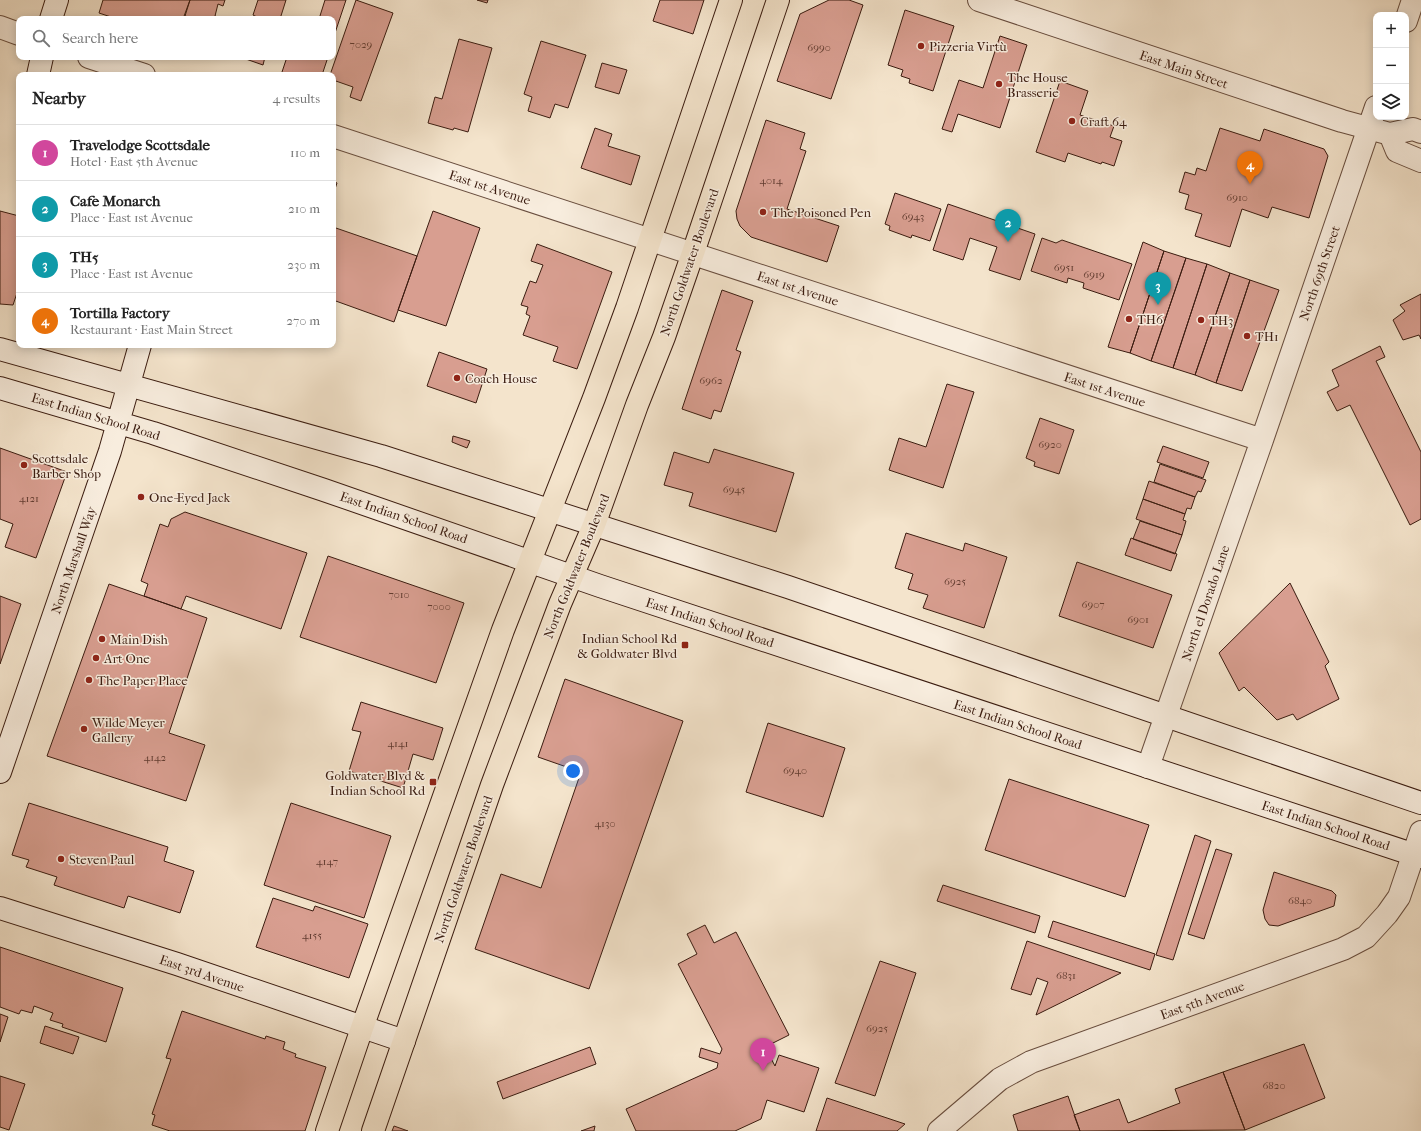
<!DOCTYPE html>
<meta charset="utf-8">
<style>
body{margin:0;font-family:"IM FELL French Canon",serif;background:#f2f2f2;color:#222}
.controls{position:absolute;right:12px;top:12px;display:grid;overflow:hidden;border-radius:8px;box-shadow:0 2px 10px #0003}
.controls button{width:36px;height:36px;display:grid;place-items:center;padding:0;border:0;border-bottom:1px solid #e0e0e0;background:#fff;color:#222;font:20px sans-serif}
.you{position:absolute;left:573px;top:771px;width:14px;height:14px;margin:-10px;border:3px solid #fff;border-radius:50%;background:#1a73e8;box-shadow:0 0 0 6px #1a73e833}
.badge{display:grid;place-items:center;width:26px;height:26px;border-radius:50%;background:#db2777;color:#fff;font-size:13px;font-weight:700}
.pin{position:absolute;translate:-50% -33px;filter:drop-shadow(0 1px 2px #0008)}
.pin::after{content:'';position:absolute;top:21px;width:14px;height:12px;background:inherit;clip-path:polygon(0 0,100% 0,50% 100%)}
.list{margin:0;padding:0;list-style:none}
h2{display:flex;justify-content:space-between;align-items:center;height:52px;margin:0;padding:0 16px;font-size:17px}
h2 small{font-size:13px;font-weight:400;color:#767676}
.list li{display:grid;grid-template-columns:26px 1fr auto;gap:12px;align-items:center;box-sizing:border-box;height:56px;padding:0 16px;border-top:1px solid #e0e0e0}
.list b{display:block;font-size:15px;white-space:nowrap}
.list p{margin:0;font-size:13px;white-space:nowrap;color:#767676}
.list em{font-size:13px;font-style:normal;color:#767676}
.icon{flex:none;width:22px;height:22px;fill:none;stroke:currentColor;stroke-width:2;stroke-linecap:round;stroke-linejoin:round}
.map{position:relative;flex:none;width:1421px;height:1131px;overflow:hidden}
.search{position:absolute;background:#fff;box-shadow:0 2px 10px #0003;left:16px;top:16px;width:320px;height:44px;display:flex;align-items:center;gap:10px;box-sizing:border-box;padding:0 14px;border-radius:8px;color:#767676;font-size:15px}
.panel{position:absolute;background:#fff;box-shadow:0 2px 10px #0003;left:16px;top:72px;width:320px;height:276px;border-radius:8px}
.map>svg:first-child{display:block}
.building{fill:#d89e90;stroke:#3b1c10}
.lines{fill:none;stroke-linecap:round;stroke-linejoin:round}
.street-casing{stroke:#694e3f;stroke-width:24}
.secondary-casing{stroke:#3b1c10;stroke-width:24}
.primary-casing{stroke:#3b1c10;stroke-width:24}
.street{stroke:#f8edde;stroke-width:22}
.secondary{stroke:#f8edde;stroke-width:22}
.primary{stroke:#f4e4cc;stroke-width:22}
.poi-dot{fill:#8f2418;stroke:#f8edde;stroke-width:1.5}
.labels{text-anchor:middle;stroke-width:3;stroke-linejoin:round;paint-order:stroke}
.number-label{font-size:11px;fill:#623c30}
.poi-label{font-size:13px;fill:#3b1c10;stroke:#f8edde;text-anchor:start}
.street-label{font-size:13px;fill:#3b1c10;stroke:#f8edde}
</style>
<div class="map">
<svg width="1421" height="1131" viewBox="0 0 1421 1131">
<rect width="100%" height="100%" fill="#f4e4cc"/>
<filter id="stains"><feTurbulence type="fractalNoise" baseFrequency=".005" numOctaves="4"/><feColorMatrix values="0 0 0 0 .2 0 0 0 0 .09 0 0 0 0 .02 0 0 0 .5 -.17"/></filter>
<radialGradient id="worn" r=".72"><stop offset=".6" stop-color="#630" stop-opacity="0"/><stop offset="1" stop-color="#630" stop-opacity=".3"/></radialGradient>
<path class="building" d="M 103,0 L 190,0 L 183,19 L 117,19 L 99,13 Z
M 190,0 L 225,0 L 223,6 L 218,4 L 215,16 L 218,17 L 218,19 L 192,19 L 192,18 L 185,16 Z
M 258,0 L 286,0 L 280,19 L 256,19 L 257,17 L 253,15 Z
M 325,0 L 346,0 L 333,39 L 333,19 L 319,19 Z
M 356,0 L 393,13 L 361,101 L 350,97 L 353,87 L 333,80 L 333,75 L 330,75 Z
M 477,0 L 488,0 L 487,3 Z
M 660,0 L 704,0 L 693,34 L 653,21 Z
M 829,0 L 849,0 L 863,5 L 831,99 L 777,81 L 800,14 Z
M 905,10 L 954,26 L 933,91 L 909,83 L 910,79 L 901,76 L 903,70 L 888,65 Z
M 1000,36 L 1027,45 L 1000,128 L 958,114 L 952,132 L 942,129 L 959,80 L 983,88 Z
M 459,39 L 492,48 L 468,132 L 454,128 L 453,130 L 428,123 L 435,97 L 442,99 Z
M 541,41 L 586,55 L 568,108 L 555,104 L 550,118 L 528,111 L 532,97 L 524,94 Z
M 240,57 L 265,57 L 263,65 Z
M 287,57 L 328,57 L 322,75 L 281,75 Z
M 602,63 L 627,70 L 619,94 L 595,87 Z
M 1060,81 L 1088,91 L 1080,115 L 1114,126 L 1110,137 L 1122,141 L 1114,166 L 1102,162 L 1101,164 L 1068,153 L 1065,162 L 1036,152 Z
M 766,120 L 805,133 L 800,149 L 806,151 L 787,209 L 839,226 L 827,262 L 751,237 L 740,226 L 737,219 L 736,211 Z
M 595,128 L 612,134 L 608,146 L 640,156 L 631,185 L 581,168 Z
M 1220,128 L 1260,141 L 1264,129 L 1324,149 L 1328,156 L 1309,218 L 1272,207 L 1268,218 L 1242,209 L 1230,247 L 1195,236 L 1202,214 L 1185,209 L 1189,195 L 1179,192 L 1185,172 L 1195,175 L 1197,168 L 1206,171 Z
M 333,181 L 337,183 L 333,195 Z
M 895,193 L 941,209 L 930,241 L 912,235 L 911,238 L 889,230 L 890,226 L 885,224 Z
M 948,204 L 1035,234 L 1020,280 L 989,270 L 997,247 L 970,238 L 963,260 L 933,250 Z
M 0,211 L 19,216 L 19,287 L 13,305 L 0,304 Z
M 433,211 L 480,228 L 446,326 L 398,310 Z
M 333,227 L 417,256 L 394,322 L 333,300 Z
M 1042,238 L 1056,243 L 1062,240 L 1132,264 L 1119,300 L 1083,288 L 1084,283 L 1068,278 L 1067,283 L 1031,271 Z
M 1143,242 L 1164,251 L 1130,353 L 1108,347 Z
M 537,244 L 612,272 L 577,369 L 553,361 L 558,347 L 523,335 L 530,316 L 526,314 L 528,307 L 521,305 L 530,281 L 536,283 L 543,265 L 531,261 Z
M 1164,251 L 1186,258 L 1151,361 L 1130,353 Z
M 1186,258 L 1207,264 L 1173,368 L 1151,361 Z
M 1207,264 L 1230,273 L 1195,375 L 1173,368 Z
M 1230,273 L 1250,280 L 1216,383 L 1195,375 Z
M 1250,280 L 1279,290 L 1242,391 L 1216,383 Z
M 722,290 L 753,301 L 736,350 L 741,352 L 721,412 L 714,410 L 711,419 L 682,409 Z
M 1421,294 L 1421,339 L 1419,335 L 1403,340 L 1393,320 L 1405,311 L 1400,305 Z
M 1380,346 L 1385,357 L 1376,361 L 1421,452 L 1421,519 L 1410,525 L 1350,405 L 1337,411 L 1327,392 L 1339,386 L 1332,370 Z
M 439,352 L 487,369 L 476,403 L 427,386 Z
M 947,384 L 974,392 L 943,488 L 889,470 L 899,438 L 926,447 Z
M 1040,418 L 1074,430 L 1059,474 L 1034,466 L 1035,462 L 1026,458 Z
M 453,436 L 470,441 L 467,448 L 452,442 Z
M 1163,446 L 1209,462 L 1203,478 L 1157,462 Z
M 0,448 L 67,472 L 36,558 L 5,547 L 13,524 L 0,519 Z
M 714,449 L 794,473 L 776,532 L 689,506 L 693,493 L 664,485 L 674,452 L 709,463 Z
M 1160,464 L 1206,480 L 1201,492 L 1198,491 L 1195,497 L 1154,482 Z
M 1149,481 L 1195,497 L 1191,509 L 1187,508 L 1185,514 L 1143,499 Z
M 1143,499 L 1185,514 L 1183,520 L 1186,521 L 1182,535 L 1136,519 Z
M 185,512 L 307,553 L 281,629 L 186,596 L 181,609 L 144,596 L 148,584 L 141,581 L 160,524 L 168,527 L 171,519 Z
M 1140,521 L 1182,535 L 1175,554 L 1133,539 Z
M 906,533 L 963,551 L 965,543 L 1007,557 L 984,628 L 923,608 L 928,595 L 908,589 L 913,574 L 895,568 Z
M 1131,538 L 1177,554 L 1171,571 L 1125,555 Z
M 328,556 L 464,603 L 436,683 L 300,637 Z
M 1077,562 L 1172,595 L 1153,648 L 1059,616 Z
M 1290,583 L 1329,662 L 1325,666 L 1339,699 L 1297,720 L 1293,714 L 1277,720 L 1244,687 L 1239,691 L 1219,653 Z
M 109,584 L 207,618 L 169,733 L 205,745 L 186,801 L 47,756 Z
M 0,596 L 21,604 L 0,664 Z
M 565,679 L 683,721 L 589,989 L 475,949 L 501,874 L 541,888 L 581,772 L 538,757 Z
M 361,702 L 443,728 L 433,760 L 413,754 L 403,788 L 349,771 L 361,732 L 352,730 Z
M 768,723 L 845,748 L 823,817 L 746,792 Z
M 1009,779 L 1149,825 L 1125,897 L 985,850 Z
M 29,803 L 168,847 L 164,861 L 194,871 L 180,913 L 128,896 L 124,908 L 54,885 L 57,877 L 26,867 L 29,860 L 12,855 Z
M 291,803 L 391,836 L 364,918 L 264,885 Z
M 1195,835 L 1211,841 L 1173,960 L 1156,955 Z
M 1216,849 L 1232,854 L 1204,939 L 1188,934 Z
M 1274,872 L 1332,891 L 1336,895 L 1334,906 L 1278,926 L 1269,925 L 1265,919 L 1263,910 Z
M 943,885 L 1040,916 L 1035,933 L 937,901 Z
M 273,898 L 313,911 L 315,906 L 368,924 L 349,978 L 256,947 Z
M 1053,921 L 1155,954 L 1150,970 L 1048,937 Z
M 705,925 L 714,943 L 736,932 L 789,1035 L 765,1047 L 775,1066 L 779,1055 L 819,1068 L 804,1112 L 767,1100 L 761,1119 L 735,1131 L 636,1131 L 626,1109 L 717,1068 L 718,1063 L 699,1057 L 701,1048 L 720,1054 L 722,1049 L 678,964 L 697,954 L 687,934 Z
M 1027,941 L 1121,973 L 1036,1015 L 1048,982 L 1037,978 L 1031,995 L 1011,989 Z
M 0,947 L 123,988 L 106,1042 L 62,1027 L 63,1024 L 50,1020 L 53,1013 L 34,1006 L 32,1013 L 21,1010 L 19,1014 L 0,1007 Z
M 880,961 L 916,973 L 875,1096 L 835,1083 Z
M 182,1011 L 265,1039 L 266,1036 L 285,1042 L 283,1049 L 296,1054 L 295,1057 L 326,1067 L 305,1131 L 170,1131 L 152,1125 L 155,1115 L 152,1114 L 171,1059 L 166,1058 Z
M 0,1014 L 8,1017 L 0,1042 Z
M 45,1026 L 79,1037 L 73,1054 L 40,1043 Z
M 1304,1044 L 1325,1098 L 1245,1130 L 1223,1072 Z
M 590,1047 L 596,1064 L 503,1099 L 497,1082 Z
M 1223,1072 L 1245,1130 L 1080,1131 L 1074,1115 L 1119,1099 L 1128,1123 L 1180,1103 L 1175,1089 Z
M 0,1076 L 25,1084 L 9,1130 L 0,1127 Z
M 1068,1096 L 1080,1131 L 1018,1131 L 1013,1115 Z
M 827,1098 L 905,1124 L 897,1131 L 816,1131 Z
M 394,1126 L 408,1131 L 392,1131 Z
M 595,1126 L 594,1131 L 581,1131 Z"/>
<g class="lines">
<g class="street-casing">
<path id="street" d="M 979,0 L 1342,121 L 1390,134 L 1413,129 L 1421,132
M 1406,21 L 1413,0
M 0,27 L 19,34
M 89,57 L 144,75
M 1390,134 L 1397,151 L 1421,161
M 333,136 L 1262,440
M 1148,767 L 1262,440 L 1376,107
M 939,1131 L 1000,1079 L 1031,1062 L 1343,949 L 1366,937 L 1387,914 L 1399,897 L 1421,832"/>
</g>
<g class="secondary-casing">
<path id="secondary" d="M 51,19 L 57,0
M 38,75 L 42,57
M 0,349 L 381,456 L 788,587 L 1421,803
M 0,388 L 153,433 L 324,490 L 600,586 L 1421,857
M 0,772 L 110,451 L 140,345
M 0,908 L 177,964 L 404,1041"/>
</g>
<g class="primary-casing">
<path id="primary" d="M 327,1131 L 362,1028 L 503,630 L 594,398 L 627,308 L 731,0
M 373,1131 L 492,785 L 560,604 L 594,525 L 637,405 L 664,337 L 693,253 L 778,0"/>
</g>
<use href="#street" class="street"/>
<use href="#secondary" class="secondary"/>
<use href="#primary" class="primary"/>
</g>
<g class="poi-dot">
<circle cx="921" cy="46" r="4"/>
<circle cx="999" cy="84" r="4"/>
<circle cx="1072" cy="121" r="4"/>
<circle cx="763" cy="212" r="4"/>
<circle cx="1129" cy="319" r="4"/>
<circle cx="1201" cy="320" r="4"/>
<circle cx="1247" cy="336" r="4"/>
<circle cx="457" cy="378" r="4"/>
<circle cx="24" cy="465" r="4"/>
<circle cx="141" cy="497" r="4"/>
<circle cx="102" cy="639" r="4"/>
<rect x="681" y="641" width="8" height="8" rx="2"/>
<circle cx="96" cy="658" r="4"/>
<circle cx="89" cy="680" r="4"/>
<circle cx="84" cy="729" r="4"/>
<rect x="429" y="778" width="8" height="8" rx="2"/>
<circle cx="61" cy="859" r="4"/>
</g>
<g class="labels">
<g class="number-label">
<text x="361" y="48">7029</text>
<text x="819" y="51">6990</text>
<text x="771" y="184">4014</text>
<text x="1237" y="201">6910</text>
<text x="913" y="220">6943</text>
<text x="1064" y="271">6951</text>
<text x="1094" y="278">6919</text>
<text x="711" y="384">6962</text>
<text x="1050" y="448">6920</text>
<text x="734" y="493">6945</text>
<text x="29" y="502">4121</text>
<text x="955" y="585">6925</text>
<text x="399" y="598">7010</text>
<text x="1093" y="608">6907</text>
<text x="439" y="610">7000</text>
<text x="1138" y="623">6901</text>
<text x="398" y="747">4141</text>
<text x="155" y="761">4142</text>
<text x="795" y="774">6940</text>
<text x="605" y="827">4130</text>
<text x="327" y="865">4147</text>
<text x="1300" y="904">6840</text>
<text x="312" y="939">4155</text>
<text x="1066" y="979">6831</text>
<text x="877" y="1032">6925</text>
<text x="1274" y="1089">6820</text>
</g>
<g class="poi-label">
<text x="929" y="51">Pizzeria Virtù</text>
<text x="1007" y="82">The House<tspan x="1007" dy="15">Brasserie</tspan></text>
<text x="1080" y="126">Craft 64</text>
<text x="771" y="217">The Poisoned Pen</text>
<text x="1137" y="324">TH6</text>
<text x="1209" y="325">TH3</text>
<text x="1255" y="341">TH1</text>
<text x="465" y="383">Coach House</text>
<text x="32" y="463">Scottsdale<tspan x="32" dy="15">Barber Shop</tspan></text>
<text x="149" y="502">One-Eyed Jack</text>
<text x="677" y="643" text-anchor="end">Indian School Rd<tspan x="677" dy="15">&amp; Goldwater Blvd</tspan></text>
<text x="110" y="644">Main Dish</text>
<text x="104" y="663">Art One</text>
<text x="97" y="685">The Paper Place</text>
<text x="92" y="727">Wilde Meyer<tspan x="92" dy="15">Gallery</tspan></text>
<text x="425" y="780" text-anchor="end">Goldwater Blvd &amp;<tspan x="425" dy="15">Indian School Rd</tspan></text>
<text x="69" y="864">Steven Paul</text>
</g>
<g class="street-label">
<text transform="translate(1184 69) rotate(19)" y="5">East Main Street</text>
<text transform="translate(490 187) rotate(18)" y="5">East 1st Avenue</text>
<text transform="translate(689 262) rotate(-71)" y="5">North Goldwater Boulevard</text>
<text transform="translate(1319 273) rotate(-71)" y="5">North 69th Street</text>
<text transform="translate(798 288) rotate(18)" y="5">East 1st Avenue</text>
<text transform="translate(1105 389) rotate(18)" y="5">East 1st Avenue</text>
<text transform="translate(96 416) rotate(17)" y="5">East Indian School Road</text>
<text transform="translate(404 517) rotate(19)" y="5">East Indian School Road</text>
<text transform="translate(73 560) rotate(-71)" y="5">North Marshall Way</text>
<text transform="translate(576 566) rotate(-68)" y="5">North Goldwater Boulevard</text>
<text transform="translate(1205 603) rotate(-71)" y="5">North el Dorado Lane</text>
<text transform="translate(710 622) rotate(18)" y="5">East Indian School Road</text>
<text transform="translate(1018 724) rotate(18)" y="5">East Indian School Road</text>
<text transform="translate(1326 825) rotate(18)" y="5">East Indian School Road</text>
<text transform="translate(463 869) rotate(-71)" y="5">North Goldwater Boulevard</text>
<text transform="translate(202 973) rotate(19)" y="5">East 3rd Avenue</text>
<text transform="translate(1202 1000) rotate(-20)" y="5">East 5th Avenue</text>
</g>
</g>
<rect width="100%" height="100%" filter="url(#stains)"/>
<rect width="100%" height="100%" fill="url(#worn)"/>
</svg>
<div class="controls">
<button>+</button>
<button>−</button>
<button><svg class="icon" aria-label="layers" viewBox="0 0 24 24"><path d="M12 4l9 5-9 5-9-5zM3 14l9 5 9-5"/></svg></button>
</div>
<div class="you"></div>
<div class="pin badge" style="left:763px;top:1071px;background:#d1479c">1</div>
<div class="pin badge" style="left:1008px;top:242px;background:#0f9aa8">2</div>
<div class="pin badge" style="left:1158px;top:305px;background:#0f9aa8">3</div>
<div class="pin badge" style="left:1250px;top:184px;background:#e8710a">4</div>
<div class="search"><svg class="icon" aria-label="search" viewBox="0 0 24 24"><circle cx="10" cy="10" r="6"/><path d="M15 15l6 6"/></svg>Search here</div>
<section class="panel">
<h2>Nearby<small>4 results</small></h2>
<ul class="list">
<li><span class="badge" style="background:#d1479c">1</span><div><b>Travelodge Scottsdale</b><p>Hotel · East 5th Avenue</p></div><em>110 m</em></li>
<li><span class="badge" style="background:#0f9aa8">2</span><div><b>Cafe Monarch</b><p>Place · East 1st Avenue</p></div><em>210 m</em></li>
<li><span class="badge" style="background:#0f9aa8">3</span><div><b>TH5</b><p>Place · East 1st Avenue</p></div><em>230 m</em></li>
<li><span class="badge" style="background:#e8710a">4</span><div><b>Tortilla Factory</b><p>Restaurant · East Main Street</p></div><em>270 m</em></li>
</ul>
</section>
</div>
